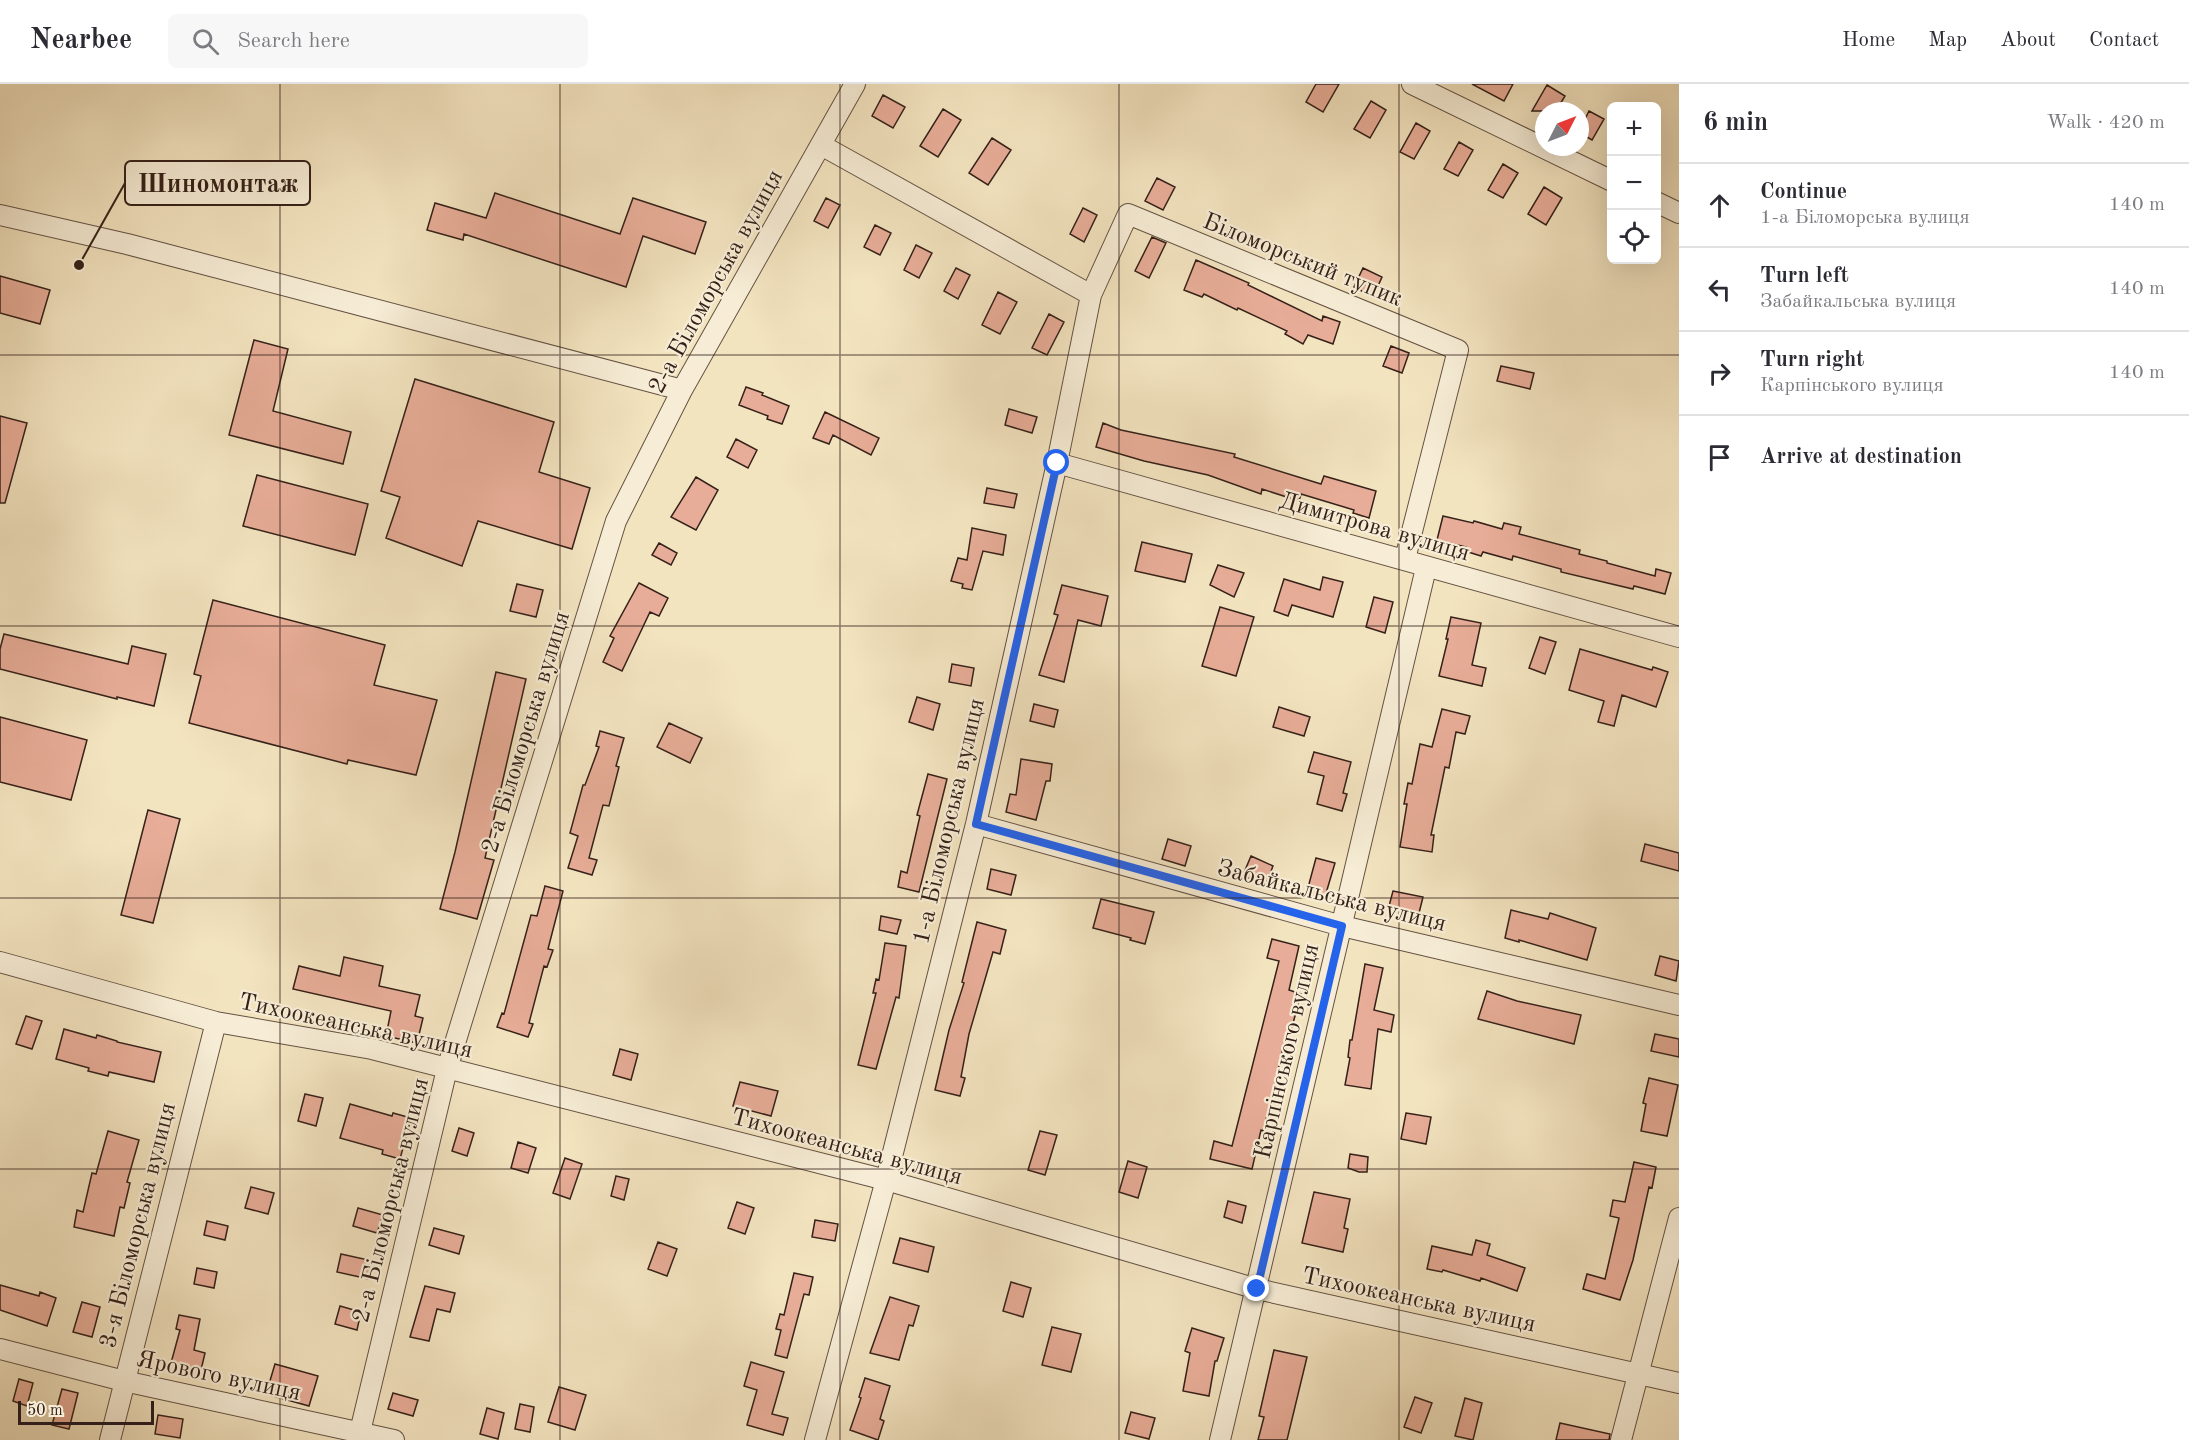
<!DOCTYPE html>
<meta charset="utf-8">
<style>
body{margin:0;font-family:"Old Standard TT",serif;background:#f7f7f7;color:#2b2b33}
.controls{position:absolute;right:18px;top:18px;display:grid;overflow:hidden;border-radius:9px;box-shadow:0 6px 24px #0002}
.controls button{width:54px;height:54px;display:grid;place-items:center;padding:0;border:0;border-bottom:2px solid #e1e1e2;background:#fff;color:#2b2b33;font:30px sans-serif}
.compass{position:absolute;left:1535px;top:18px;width:54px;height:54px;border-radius:50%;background:#fff;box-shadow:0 6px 24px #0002;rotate:48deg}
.scale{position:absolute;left:18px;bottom:15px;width:136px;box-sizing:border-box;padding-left:6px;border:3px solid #352119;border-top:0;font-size:16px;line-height:21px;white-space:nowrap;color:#352119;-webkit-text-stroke:4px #f7edd6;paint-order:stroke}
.stop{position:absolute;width:18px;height:18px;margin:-14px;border:4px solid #2563eb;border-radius:50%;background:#fff}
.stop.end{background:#2563eb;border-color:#fff;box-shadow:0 2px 6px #0008}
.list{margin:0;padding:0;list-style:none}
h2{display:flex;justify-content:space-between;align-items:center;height:78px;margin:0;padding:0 24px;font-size:26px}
h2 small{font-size:20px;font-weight:400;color:#7c7c81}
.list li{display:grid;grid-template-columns:39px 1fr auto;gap:18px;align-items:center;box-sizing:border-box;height:84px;padding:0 24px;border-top:2px solid #e1e1e2}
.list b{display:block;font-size:22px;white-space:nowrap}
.list p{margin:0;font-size:20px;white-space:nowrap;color:#7c7c81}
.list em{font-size:20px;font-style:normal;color:#7c7c81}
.icon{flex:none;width:33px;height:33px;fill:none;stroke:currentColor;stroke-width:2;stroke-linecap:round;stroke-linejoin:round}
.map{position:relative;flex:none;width:1679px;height:1356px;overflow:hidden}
header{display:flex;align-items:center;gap:36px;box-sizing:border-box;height:84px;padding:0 30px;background:#fff;border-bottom:2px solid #e1e1e2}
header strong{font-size:28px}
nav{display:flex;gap:33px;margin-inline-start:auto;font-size:21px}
.search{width:420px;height:54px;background:#f7f7f7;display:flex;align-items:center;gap:15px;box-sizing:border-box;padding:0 21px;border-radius:9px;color:#7c7c81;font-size:22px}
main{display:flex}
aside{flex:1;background:#fff}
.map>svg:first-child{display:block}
.building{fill:#e8ad98;stroke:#352119;stroke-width:1.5}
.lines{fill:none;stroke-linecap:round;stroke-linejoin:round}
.minor-casing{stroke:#645243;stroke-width:22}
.minor{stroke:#f7edd6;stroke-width:20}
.route{stroke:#2563eb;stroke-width:8}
.grid{fill:none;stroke:#352119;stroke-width:1.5;stroke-opacity:0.55}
.labels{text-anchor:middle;stroke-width:4.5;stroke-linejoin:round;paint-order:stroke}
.street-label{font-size:24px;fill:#352119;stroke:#f7edd6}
.leader{fill:none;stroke:#352119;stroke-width:2}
.callout-dot{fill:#352119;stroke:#f7edd6;stroke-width:2}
.callout{fill:#f7edd6;stroke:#352119;stroke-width:2}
.callout-label{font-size:26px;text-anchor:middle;font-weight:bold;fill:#352119}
</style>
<header>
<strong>Nearbee</strong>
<div class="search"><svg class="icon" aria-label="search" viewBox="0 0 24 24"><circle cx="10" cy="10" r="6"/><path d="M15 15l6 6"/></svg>Search here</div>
<nav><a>Home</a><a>Map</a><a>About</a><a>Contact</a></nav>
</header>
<main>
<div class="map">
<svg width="1679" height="1356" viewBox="0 0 1679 1356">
<rect width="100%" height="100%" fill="#f3e4c0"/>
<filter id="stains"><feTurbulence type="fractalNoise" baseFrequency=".00333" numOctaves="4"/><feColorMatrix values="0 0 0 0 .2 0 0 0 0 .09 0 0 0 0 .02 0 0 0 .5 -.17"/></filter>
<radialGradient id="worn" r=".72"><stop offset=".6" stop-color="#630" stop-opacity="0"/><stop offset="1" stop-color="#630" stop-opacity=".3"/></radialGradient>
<path class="building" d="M 1316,0 L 1339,0 L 1323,28 L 1306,18 Z
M 1472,0 L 1513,0 L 1504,17 Z
M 1547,1 L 1565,12 L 1556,27 L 1532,27 Z
M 883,11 L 905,23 L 893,44 L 872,32 Z
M 1371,17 L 1386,26 L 1370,54 L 1354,45 Z
M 943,25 L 961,36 L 938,73 L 920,62 Z
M 1589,27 L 1604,35 L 1592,56 L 1580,49 L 1580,45 Z
M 1416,39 L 1430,47 L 1414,75 L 1400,68 Z
M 992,54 L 1011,66 L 988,101 L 969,89 Z
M 1459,58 L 1473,66 L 1458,92 L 1444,85 Z
M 1503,80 L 1518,89 L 1503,114 L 1488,106 Z
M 1157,94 L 1175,103 L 1163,126 L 1145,117 Z
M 1544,103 L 1562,114 L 1546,141 L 1528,130 Z
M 495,109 L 620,150 L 633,114 L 706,138 L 695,170 L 643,152 L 626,203 L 464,150 L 463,156 L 427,146 L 435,119 L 486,134 Z
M 826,114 L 840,121 L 828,144 L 814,137 Z
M 1083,124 L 1097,131 L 1084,158 L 1070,150 Z
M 875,141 L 891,149 L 880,171 L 864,163 Z
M 1152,153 L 1166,159 L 1149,194 L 1135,187 Z
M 916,161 L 932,169 L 919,194 L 904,186 Z
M 1196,176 L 1249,199 L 1248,201 L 1322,237 L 1323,232 L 1340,238 L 1333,260 L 1308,251 L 1303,260 L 1285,250 L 1287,247 L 1238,224 L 1237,226 L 1204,210 L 1202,213 L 1184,206 Z
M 956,184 L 970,191 L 958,215 L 944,207 Z
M 1363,184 L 1382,193 L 1373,213 L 1354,203 Z
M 0,192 L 50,206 L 40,240 L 0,229 Z
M 998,208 L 1017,218 L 1000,250 L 982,241 Z
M 1049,230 L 1064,238 L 1047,271 L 1032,264 Z
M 254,256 L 288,265 L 273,327 L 351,348 L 343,380 L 229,351 Z
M 1391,262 L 1409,269 L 1402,289 L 1383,282 Z
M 1501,282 L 1534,289 L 1530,305 L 1497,297 Z
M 415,295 L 554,338 L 539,388 L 590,404 L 572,465 L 478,437 L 462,482 L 386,454 L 400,413 L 381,407 Z
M 746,303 L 763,309 L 762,311 L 789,322 L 782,340 L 767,335 L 768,332 L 739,321 Z
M 1009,325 L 1037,333 L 1032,349 L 1005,341 Z
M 825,328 L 879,354 L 871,371 L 833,351 L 829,360 L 813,354 Z
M 0,332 L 27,339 L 5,419 L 0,419 Z
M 1103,339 L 1121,346 L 1235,370 L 1234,373 L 1321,400 L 1324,392 L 1376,407 L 1369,434 L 1353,429 L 1354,426 L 1301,410 L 1299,417 L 1262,405 L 1261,410 L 1208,391 L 1144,377 L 1096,363 Z
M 736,355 L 757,366 L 748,384 L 727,373 Z
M 257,391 L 368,420 L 355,471 L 243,442 Z
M 696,393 L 718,406 L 696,446 L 671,433 Z
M 987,404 L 1017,410 L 1014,424 L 984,419 Z
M 1443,432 L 1473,439 L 1474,437 L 1502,445 L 1504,439 L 1521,443 L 1519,450 L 1580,466 L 1579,470 L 1607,477 L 1607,479 L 1655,492 L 1656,485 L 1671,489 L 1665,510 L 1634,502 L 1633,505 L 1561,488 L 1561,485 L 1513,472 L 1512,476 L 1483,468 L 1481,472 L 1465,467 L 1466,463 L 1437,456 Z
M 972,444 L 1006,451 L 1003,471 L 983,467 L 972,506 L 962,504 L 963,500 L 951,497 L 958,474 L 967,476 Z
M 1142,458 L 1192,470 L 1185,498 L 1135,487 Z
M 659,459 L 677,469 L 671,481 L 652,471 Z
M 1218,481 L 1244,489 L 1234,513 L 1210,501 Z
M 1323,493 L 1343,498 L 1333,533 L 1292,521 L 1288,532 L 1274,527 L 1284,495 L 1320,506 Z
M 639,499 L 668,514 L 659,532 L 650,528 L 622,587 L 603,578 L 614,554 L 610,552 Z
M 517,500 L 543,506 L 536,533 L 510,527 Z
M 1062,501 L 1108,512 L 1101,542 L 1078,536 L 1064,598 L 1039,591 L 1058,531 L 1054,530 Z
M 1374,513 L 1393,518 L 1385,549 L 1366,543 Z
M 213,516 L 385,561 L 374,601 L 437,616 L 416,691 L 348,676 L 347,680 L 189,639 L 201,592 L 194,590 Z
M 1220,523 L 1254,533 L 1236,592 L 1202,582 Z
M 1451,533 L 1481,539 L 1472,581 L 1486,584 L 1482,602 L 1439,592 L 1448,555 L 1446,555 Z
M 4,550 L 128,580 L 132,562 L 166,570 L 154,622 L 117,613 L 117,615 L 0,585 L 0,565 Z
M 1540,553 L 1556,558 L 1545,590 L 1529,584 Z
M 1580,565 L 1652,586 L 1653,583 L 1668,588 L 1656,623 L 1622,611 L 1614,642 L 1598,638 L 1604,617 L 1569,606 Z
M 952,580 L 974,584 L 971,602 L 949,598 Z
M 496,588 L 526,595 L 485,774 L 494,776 L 477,835 L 440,825 L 455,768 Z
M 917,613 L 940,620 L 933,646 L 909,638 Z
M 1034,620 L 1058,626 L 1054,643 L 1030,637 Z
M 1279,623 L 1310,633 L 1304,652 L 1273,643 Z
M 1442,625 L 1470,632 L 1465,650 L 1456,648 L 1449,684 L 1445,683 L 1431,751 L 1434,751 L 1432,768 L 1400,763 L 1407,720 L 1404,720 L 1408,699 L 1412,700 L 1420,660 L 1432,663 Z
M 0,633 L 87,656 L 71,716 L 0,698 Z
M 669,639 L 702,654 L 690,679 L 657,663 Z
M 600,647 L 624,654 L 616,682 L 619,683 L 609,722 L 603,721 L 589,774 L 597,776 L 592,791 L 568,784 L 578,752 L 570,749 L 583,701 L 585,701 L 599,663 L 596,662 Z
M 1314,668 L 1351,678 L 1343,709 L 1347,710 L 1342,727 L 1317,720 L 1324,692 L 1308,688 Z
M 1021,675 L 1052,680 L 1050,697 L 1046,697 L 1036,736 L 1006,728 L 1010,710 L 1016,711 Z
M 928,690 L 947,695 L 919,808 L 898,803 L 901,787 L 907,789 L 920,732 L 917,731 Z
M 148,726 L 180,735 L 153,839 L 121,831 Z
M 1168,755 L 1191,762 L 1185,782 L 1162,775 Z
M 1645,760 L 1679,769 L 1679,787 L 1641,777 Z
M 1251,772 L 1273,782 L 1265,803 L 1243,791 Z
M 1316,774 L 1335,779 L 1324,816 L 1306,811 Z
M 991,785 L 1016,791 L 1011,811 L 987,805 Z
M 545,802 L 563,807 L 548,865 L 553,866 L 547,883 L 544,882 L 529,939 L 533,940 L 528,953 L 497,943 L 502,929 L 504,930 L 531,831 L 537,832 Z
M 1393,807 L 1423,813 L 1419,829 L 1389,822 Z
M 1101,815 L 1154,828 L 1145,860 L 1130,856 L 1131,854 L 1093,844 Z
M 1511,826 L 1548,835 L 1550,829 L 1596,844 L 1587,876 L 1519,856 L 1519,858 L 1505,854 Z
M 881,832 L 901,836 L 897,850 L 879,846 Z
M 977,838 L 1006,846 L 1000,870 L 993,868 L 969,950 L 961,993 L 965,994 L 960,1012 L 935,1006 L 949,946 L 964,899 L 962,898 Z
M 1272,855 L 1299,862 L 1289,906 L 1301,910 L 1286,965 L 1283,964 L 1273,1010 L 1263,1047 L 1261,1046 L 1252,1085 L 1210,1075 L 1214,1057 L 1232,1062 L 1279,877 L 1267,874 Z
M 885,859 L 906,862 L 899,914 L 896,913 L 876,985 L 858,981 L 876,909 L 873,909 L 876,895 L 879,896 Z
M 1660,872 L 1679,877 L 1676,897 L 1655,891 Z
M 344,873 L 383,882 L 379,902 L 420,911 L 415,932 L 423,934 L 417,959 L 386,952 L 391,927 L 293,905 L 299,882 L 340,892 Z
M 1365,880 L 1383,884 L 1374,926 L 1394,931 L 1391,948 L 1378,945 L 1371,1005 L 1345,1001 L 1350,974 L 1348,973 L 1350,956 L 1352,956 Z
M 1487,907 L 1517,917 L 1581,931 L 1574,960 L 1478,935 Z
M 26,932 L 42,937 L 32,965 L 16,960 Z
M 64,945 L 96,954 L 97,951 L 117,957 L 117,958 L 161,968 L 154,998 L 109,988 L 108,992 L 88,987 L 89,984 L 56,975 Z
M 1655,950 L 1679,955 L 1679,973 L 1651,967 Z
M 620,965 L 638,970 L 631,996 L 613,991 Z
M 1649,994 L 1678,1001 L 1667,1052 L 1641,1047 L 1646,1020 L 1643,1019 Z
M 740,998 L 778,1007 L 771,1032 L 733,1022 Z
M 305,1010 L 323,1014 L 316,1042 L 298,1037 Z
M 350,1020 L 392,1032 L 393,1029 L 411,1034 L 400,1075 L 382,1070 L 383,1066 L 340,1054 Z
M 1406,1029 L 1431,1033 L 1426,1060 L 1401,1055 Z
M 459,1044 L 474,1049 L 467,1072 L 452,1067 Z
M 108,1047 L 139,1056 L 127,1098 L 130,1099 L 124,1124 L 120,1123 L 114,1152 L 74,1143 L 77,1126 L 83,1128 L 92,1089 L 96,1090 Z
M 1040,1047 L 1057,1051 L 1045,1091 L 1028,1086 Z
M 518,1058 L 536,1064 L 528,1089 L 511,1084 Z
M 1350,1070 L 1368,1073 L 1367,1088 L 1359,1088 L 1348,1084 Z
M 565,1074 L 582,1080 L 570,1115 L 553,1109 Z
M 1128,1077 L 1147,1083 L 1138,1114 L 1119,1108 Z
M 1634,1078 L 1656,1083 L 1652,1104 L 1649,1103 L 1633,1176 L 1620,1216 L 1583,1205 L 1587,1190 L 1605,1195 L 1619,1134 L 1610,1132 L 1613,1116 L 1625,1118 Z
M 616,1092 L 629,1095 L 624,1116 L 611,1112 Z
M 251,1103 L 274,1109 L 268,1130 L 245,1124 Z
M 1314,1108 L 1350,1115 L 1344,1144 L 1348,1145 L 1343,1168 L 1302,1159 Z
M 1228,1117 L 1246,1122 L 1242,1139 L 1224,1133 Z
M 737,1118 L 754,1124 L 745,1150 L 728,1144 Z
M 358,1124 L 383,1131 L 377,1149 L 353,1142 Z
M 815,1136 L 838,1140 L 835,1157 L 812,1153 Z
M 207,1137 L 228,1142 L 225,1156 L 204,1151 Z
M 434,1144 L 464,1152 L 459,1170 L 429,1161 Z
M 900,1154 L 934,1163 L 928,1188 L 893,1179 Z
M 1476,1156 L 1490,1160 L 1487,1171 L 1525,1184 L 1517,1207 L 1481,1194 L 1480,1197 L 1443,1186 L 1442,1188 L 1427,1185 L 1432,1162 L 1472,1171 Z
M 658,1158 L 677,1165 L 667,1192 L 648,1185 Z
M 341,1170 L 373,1177 L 369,1195 L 337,1188 Z
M 197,1184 L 217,1188 L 214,1204 L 194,1200 Z
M 794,1189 L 813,1193 L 809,1211 L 804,1210 L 787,1274 L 775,1271 L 781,1246 L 776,1245 L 780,1230 L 784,1231 Z
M 1011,1198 L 1031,1204 L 1023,1233 L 1003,1227 Z
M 0,1201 L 39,1212 L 40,1208 L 56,1214 L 47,1242 L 0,1226 Z
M 425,1202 L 455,1209 L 450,1228 L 437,1225 L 429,1257 L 410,1253 Z
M 890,1213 L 919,1222 L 913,1242 L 909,1241 L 899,1276 L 870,1269 Z
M 82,1218 L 100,1223 L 92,1253 L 73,1248 Z
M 340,1222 L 361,1228 L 357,1246 L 335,1240 Z
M 179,1231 L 200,1235 L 194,1266 L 205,1269 L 201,1286 L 171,1279 L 180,1246 L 176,1245 Z
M 1052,1243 L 1081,1250 L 1071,1288 L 1042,1281 Z
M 1192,1244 L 1224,1254 L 1217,1277 L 1215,1277 L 1209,1312 L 1183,1307 L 1190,1269 L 1185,1267 Z
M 1274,1266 L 1307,1273 L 1287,1356 L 1258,1356 L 1264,1333 L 1259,1332 Z
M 751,1278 L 784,1288 L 772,1330 L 788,1334 L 783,1351 L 747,1341 L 757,1306 L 744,1302 Z
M 275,1280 L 318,1292 L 309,1322 L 266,1310 Z
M 865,1294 L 890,1302 L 880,1335 L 884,1337 L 878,1356 L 850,1346 L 861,1314 L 859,1313 Z
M 19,1295 L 33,1299 L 27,1322 L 13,1317 Z
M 559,1303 L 586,1311 L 575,1346 L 548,1338 Z
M 62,1305 L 78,1309 L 69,1345 L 52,1341 Z
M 393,1309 L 418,1316 L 413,1332 L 388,1325 Z
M 1415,1313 L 1432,1319 L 1421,1349 L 1404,1343 Z
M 1465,1314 L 1482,1319 L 1473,1356 L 1455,1352 Z
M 520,1320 L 534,1323 L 530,1348 L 515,1345 Z
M 487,1324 L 504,1329 L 498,1355 L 480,1350 Z
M 1131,1328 L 1155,1334 L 1149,1355 L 1125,1349 Z
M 158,1331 L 183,1335 L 180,1354 L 155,1350 Z
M 1560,1339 L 1610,1350 L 1609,1356 L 1556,1356 Z"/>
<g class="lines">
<g class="minor-casing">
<path id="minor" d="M 1412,0 L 1612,97
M 821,61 L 1091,211
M 1656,118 L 1679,129
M 0,131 L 127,160 L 682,306
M 1057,379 L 1679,553
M 976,740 L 1342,842 L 1679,921
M 0,878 L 216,938 L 372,965 L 886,1096 L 1257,1205 L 1679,1299
M 0,1265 L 124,1297 L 394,1356
M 110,1356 L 216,938
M 358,1356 L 447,985 L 616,437 L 682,306 L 855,0
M 815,1356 L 886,1096 L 976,740 L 1057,379 L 1091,211 L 1128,130 L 1458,266 L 1405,475
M 1220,1356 L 1426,484
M 1621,1356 L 1679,1134"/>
</g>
<use href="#minor" class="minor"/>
</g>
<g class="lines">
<path class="route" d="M 1057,379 L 976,740 L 1342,842 L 1257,1205"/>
</g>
<path class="grid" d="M 280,0 L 280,1356M 560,0 L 560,1356M 840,0 L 840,1356M 1119,0 L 1119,1356M 1399,0 L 1399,1356M 0,271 L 1679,271M 0,542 L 1679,542M 0,814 L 1679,814M 0,1085 L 1679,1085"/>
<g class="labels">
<g class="street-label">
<text transform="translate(1303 175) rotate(22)" y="8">Біломорський тупик</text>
<text transform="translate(715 197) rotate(-61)" y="8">2-а Біломорська вулиця</text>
<text transform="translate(1375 442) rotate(16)" y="8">Димитрова вулиця</text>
<text transform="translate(525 648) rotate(-73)" y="8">2-а Біломорська вулиця</text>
<text transform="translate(948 737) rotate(-77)" y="8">1-а Біломорська вулиця</text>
<text transform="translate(1332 811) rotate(14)" y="8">Забайкальська вулиця</text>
<text transform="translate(356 941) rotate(12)" y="8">Тихоокеанська вулиця</text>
<text transform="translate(1286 967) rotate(-77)" y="8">Карпінського вулиця</text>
<text transform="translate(847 1062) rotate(15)" y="8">Тихоокеанська вулиця</text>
<text transform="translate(390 1116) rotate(-76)" y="8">2-а Біломорська вулиця</text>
<text transform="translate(137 1141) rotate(-76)" y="8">3-я Біломорська вулиця</text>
<text transform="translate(1419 1215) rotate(12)" y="8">Тихоокеанська вулиця</text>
<text transform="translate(219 1291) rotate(12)" y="8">Ярового вулиця</text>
</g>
</g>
<path class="leader" d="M79 181L125 99"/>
<circle class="callout-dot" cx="79" cy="181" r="6"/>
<rect class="callout" x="125" y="77" width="185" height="44" rx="6"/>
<g class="callout-label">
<text x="218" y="108">Шиномонтаж</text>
</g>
<rect width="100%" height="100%" filter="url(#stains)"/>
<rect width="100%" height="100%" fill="url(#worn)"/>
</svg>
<div class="controls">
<button>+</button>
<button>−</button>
<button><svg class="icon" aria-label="locate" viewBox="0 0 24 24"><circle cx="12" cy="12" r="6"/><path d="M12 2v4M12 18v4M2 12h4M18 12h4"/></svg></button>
</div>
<svg class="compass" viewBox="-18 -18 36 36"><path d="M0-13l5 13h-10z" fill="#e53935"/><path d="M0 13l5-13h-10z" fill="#7c7c81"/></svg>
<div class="scale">50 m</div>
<div class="stop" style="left:1057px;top:379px"></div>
<div class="stop end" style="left:1257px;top:1205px"></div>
</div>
<aside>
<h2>6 min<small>Walk · 420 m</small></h2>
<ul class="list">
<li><svg class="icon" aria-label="ahead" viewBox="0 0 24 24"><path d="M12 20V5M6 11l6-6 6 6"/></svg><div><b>Continue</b><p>1-а Біломорська вулиця</p></div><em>140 m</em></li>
<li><svg class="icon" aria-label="left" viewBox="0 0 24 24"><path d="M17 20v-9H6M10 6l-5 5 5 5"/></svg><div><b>Turn left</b><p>Забайкальська вулиця</p></div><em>140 m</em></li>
<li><svg class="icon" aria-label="right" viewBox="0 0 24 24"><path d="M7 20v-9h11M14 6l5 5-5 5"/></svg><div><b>Turn right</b><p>Карпінського вулиця</p></div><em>140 m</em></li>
<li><svg class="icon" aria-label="arrive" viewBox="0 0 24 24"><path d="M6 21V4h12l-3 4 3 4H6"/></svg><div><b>Arrive at destination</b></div></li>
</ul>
</aside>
</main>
